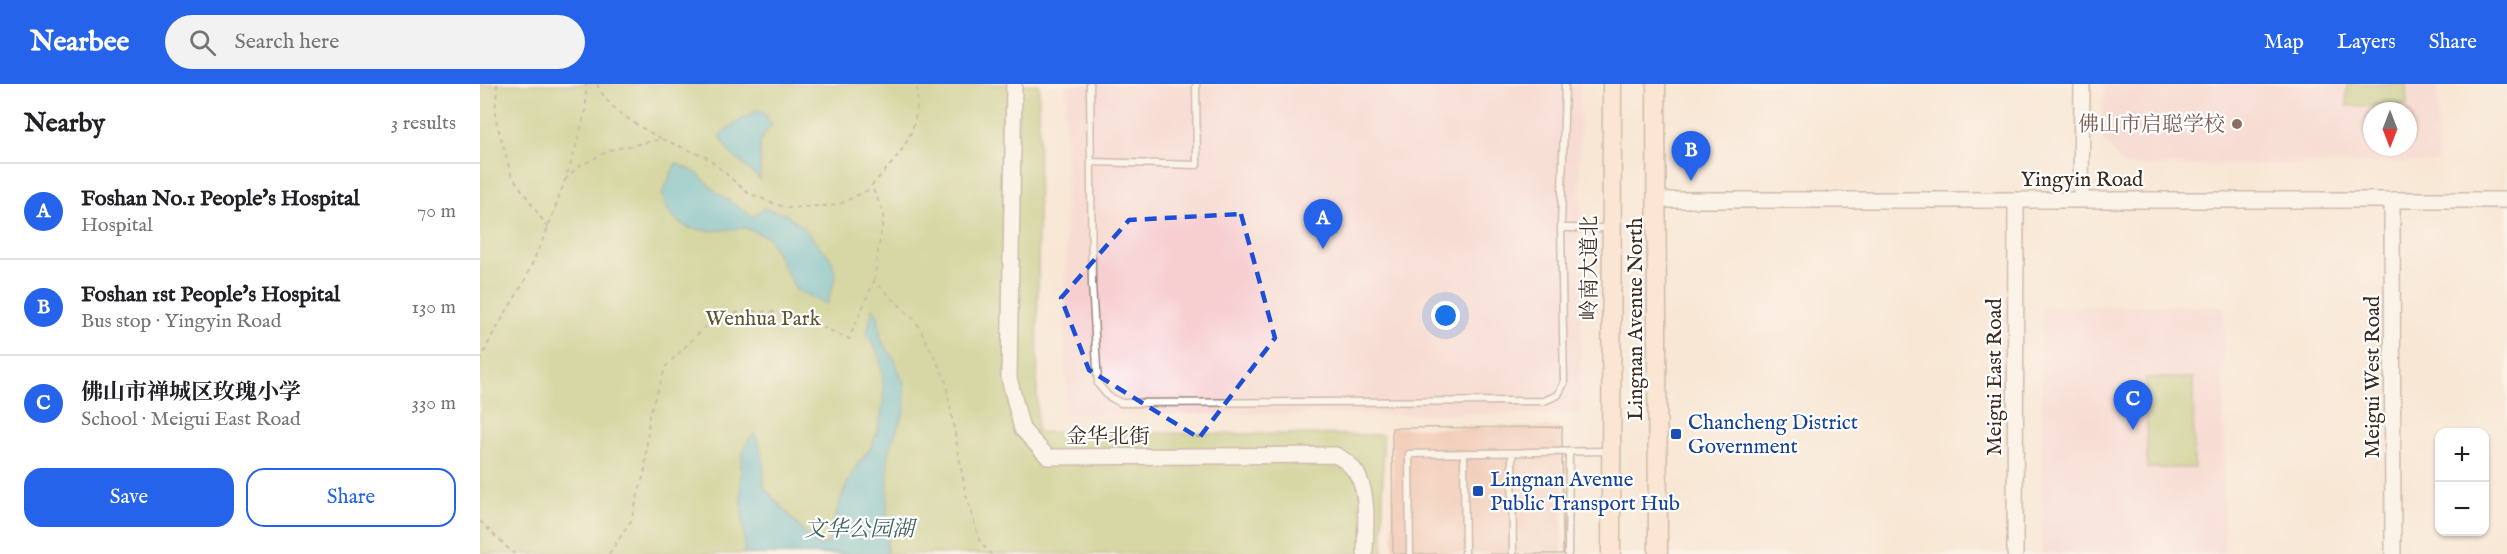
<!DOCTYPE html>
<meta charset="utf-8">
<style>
body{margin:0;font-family:"IM FELL English","Noto Serif SC",serif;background:#f2f2f2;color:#202124}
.controls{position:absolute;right:18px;bottom:18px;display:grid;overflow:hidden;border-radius:12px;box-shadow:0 2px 4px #0004}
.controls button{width:54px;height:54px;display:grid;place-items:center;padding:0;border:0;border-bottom:2px solid #e0e0e0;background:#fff;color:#202124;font:30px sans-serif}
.compass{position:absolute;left:1883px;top:18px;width:54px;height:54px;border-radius:50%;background:#fff;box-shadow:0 2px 4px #0004;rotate:180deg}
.you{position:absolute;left:966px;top:232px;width:21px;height:21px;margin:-15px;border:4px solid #fff;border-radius:50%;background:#1a73e8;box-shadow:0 0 0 9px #1a73e833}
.badge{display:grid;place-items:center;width:39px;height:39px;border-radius:50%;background:#2563eb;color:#fff;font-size:20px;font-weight:700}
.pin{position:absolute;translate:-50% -50px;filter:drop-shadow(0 2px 3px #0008)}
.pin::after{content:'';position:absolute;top:32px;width:21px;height:18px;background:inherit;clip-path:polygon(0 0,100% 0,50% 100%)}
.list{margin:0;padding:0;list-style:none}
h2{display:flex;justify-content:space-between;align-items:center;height:78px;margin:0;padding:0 24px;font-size:26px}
h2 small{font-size:20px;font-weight:400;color:#757577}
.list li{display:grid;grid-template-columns:39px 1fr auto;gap:18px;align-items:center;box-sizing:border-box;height:96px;padding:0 24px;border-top:2px solid #e0e0e0}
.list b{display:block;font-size:22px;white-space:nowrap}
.list p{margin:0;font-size:20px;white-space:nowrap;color:#757577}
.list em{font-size:20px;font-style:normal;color:#757577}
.actions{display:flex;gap:12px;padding:18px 24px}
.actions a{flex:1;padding:14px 0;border:2px solid #2563eb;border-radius:18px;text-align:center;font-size:21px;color:#2563eb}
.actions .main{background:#2563eb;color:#fff}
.icon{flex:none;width:33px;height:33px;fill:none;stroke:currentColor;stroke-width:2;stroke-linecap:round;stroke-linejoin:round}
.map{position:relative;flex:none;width:2027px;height:470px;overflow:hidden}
header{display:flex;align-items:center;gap:36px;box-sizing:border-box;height:84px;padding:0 30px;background:#2563eb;color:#fff}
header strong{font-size:28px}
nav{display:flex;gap:33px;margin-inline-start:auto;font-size:21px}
.search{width:420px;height:54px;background:#f2f2f2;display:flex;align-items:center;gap:15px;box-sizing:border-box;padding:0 21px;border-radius:33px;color:#757577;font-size:22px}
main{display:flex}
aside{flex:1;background:#fff}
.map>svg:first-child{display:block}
.built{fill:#f7cfd1;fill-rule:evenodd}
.green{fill:#adc368;stroke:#747643;stroke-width:1.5}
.water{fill:#4bb8c6;stroke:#437172;stroke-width:1.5}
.building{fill:#eaa791}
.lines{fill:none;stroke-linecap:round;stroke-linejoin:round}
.service-casing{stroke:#9a887a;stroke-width:9}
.tertiary-casing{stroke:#9a887a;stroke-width:18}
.secondary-casing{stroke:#9a887a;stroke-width:21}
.path{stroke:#9a887a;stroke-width:2;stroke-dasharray:4.5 4.5;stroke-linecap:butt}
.service{stroke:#fff;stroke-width:6}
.tertiary{stroke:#fff;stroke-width:15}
.secondary{stroke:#fde4d1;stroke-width:18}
.marked{fill:none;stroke:#1d4ed8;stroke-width:4.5;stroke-dasharray:12 8;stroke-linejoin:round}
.education-dot{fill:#8d6e63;stroke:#fff;stroke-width:2}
.transit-dot{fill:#1a4fb4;stroke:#fff;stroke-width:2}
.labels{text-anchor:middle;stroke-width:4.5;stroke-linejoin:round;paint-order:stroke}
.education-label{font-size:21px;fill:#785e54;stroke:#fff;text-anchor:end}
.street-label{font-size:21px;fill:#3b2a1e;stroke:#fff}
.park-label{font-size:21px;fill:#5d5834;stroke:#fff}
.transit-label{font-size:21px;fill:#164399;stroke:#fff;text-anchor:start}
.water-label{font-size:22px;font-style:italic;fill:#416361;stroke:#fff}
</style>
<header>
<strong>Nearbee</strong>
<div class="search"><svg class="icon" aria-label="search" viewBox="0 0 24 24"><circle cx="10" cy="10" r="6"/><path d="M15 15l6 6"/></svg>Search here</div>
<nav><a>Map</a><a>Layers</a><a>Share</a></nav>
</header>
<main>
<aside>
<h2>Nearby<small>3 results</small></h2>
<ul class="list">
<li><span class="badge">A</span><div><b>Foshan No.1 People's Hospital</b><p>Hospital</p></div><em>70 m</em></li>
<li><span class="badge">B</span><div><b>Foshan 1st People's Hospital</b><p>Bus stop · Yingyin Road</p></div><em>130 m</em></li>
<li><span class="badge">C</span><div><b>佛山市禅城区玫瑰小学</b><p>School · Meigui East Road</p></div><em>330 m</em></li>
</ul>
<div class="actions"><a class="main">Save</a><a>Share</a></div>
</aside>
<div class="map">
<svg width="2027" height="470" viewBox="0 0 2027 470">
<rect width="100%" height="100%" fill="#fff"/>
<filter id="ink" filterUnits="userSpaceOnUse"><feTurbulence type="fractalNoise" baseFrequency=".0167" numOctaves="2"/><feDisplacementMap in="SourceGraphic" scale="12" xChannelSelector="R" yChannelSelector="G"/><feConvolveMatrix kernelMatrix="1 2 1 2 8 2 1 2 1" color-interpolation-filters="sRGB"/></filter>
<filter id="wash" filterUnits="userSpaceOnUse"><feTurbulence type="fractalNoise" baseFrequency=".008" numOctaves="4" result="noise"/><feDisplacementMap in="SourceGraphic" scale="24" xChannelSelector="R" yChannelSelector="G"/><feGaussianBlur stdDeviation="1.35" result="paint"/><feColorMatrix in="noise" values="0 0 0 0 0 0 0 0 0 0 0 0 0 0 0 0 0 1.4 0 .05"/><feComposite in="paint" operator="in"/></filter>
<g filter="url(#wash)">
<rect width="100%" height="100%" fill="#f8e7d5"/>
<path class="built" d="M 586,0 L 1100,0 L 1101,330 L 585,330 Z
M 1624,0 L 1958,0 L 1957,78 L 1644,82 L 1622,54 ZM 1892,27 L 1928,27 L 1928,63 L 1892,63 Z
M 1561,222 L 1744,222 L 1744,470 L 1561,470 Z"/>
<path class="green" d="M 0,0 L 559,0 L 557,348 L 903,351 L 903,470 L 0,470 Z
M 1867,0 L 1926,0 L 1927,21 L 1867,22 Z
M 1666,294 L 1713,294 L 1714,384 L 1667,384 Z"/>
<path class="water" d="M 277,26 L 284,28 L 291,41 L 280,57 L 280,95 L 250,69 L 240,52 L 244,47 Z
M 196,79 L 217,89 L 236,108 L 273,133 L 283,124 L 305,130 L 322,142 L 351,175 L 356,192 L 347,220 L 316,206 L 288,153 L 265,144 L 230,147 L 209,144 L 198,138 L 186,124 L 182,110 Z
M 393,224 L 398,232 L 401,256 L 415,276 L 424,300 L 425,325 L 408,367 L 407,470 L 264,470 C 267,437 249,371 274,350 C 284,364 284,386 284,403 L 330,455 L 341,462 L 349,458 C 353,436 364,402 376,383 C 381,374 391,367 394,357 C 406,323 410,280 387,250 Z"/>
<g id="blocks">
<path class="building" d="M 1082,343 L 1083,470 L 913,470 L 912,344 Z"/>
</g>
</g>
<g filter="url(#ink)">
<use href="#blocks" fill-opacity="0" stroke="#9a887a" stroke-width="1.5"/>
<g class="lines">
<g class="service-casing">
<path id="service" d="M 610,0 L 612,200 L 618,300 L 628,312 L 641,319 L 1064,317 L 1078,311 L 1084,299 L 1081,144 L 1128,144
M 612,78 L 717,81 L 716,0
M 1081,144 L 1085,0
M 984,369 L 985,470
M 1032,369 L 1033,470
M 930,470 L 929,370 L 1128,367
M 1088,470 L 1089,368"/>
</g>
<g class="tertiary-casing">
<path id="tertiary" d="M 534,0 L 529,294 L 542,345 L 568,373 L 855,371 C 894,388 885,435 885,470
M 1177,116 L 2027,116
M 1601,116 L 1602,0
M 1912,116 L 1913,470
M 1535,470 L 1536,117"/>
</g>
<g class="secondary-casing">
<path id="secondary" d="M 1176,0 L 1178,470
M 1131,470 L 1132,0"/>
</g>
<path class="path" d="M 17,0 L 15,32 L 31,90 L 68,144
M 117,0 C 129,27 157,41 182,55
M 85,96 L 98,83 L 130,66 L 182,55 L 228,74 L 268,109 L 306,124 L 358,121 L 392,104
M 394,197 L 404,128 L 391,102 C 423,68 440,49 437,0
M 0,277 L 12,252 L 44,198 L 68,144 L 92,76 L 106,26 L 106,0
M 0,437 L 34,470
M 129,470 L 151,437 L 165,386 L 169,332 L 186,282 L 230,238 L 262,227 L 297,228 L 336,240 L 369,255 L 394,197 L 436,237 L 465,294 L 486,411 L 500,458 L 511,470"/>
<use href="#service" class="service"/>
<use href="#tertiary" class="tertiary"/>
<use href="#secondary" class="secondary"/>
</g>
</g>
<path d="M0 0H2027V470H0ZM 761,130 L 795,254 L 719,354 L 609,286 L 581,214 L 649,136 Z" fill="#f8e7d5" fill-opacity=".55" fill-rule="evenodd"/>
<path class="marked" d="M 761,130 L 795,254 L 719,354 L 609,286 L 581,214 L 649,136 Z"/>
<circle class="education-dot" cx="1757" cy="40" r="6"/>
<g class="transit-dot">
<rect x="1190" y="344" width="12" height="12" rx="3"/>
<rect x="992" y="401" width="12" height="12" rx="3"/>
</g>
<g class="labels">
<g class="education-label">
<text x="1745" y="47">佛山市启聪学校</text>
</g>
<g class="street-label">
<text x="1602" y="102">Yingyin Road</text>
<text transform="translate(1109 184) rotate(-90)" y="7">岭南大道北</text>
<text transform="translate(1155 235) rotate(-90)" y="7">Lingnan Avenue North</text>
<text transform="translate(1514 293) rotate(-90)" y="7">Meigui East Road</text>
<text transform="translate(1892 293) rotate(-90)" y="7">Meigui West Road</text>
<text x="628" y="359">金华北街</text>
</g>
<g class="park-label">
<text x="283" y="241">Wenhua Park</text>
</g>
<g class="transit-label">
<text x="1208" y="345">Chancheng District<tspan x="1208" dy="24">Government</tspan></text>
<text x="1010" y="402">Lingnan Avenue<tspan x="1010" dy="24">Public Transport Hub</tspan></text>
</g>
<g class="water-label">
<text x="379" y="452">文华公园湖</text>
</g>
</g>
</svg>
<div class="controls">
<button>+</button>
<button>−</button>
</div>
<svg class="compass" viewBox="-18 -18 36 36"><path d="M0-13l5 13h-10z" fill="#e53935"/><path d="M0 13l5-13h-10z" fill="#757577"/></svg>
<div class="you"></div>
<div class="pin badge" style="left:843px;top:165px">A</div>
<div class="pin badge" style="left:1211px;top:97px">B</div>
<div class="pin badge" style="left:1653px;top:346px">C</div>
</div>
</main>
